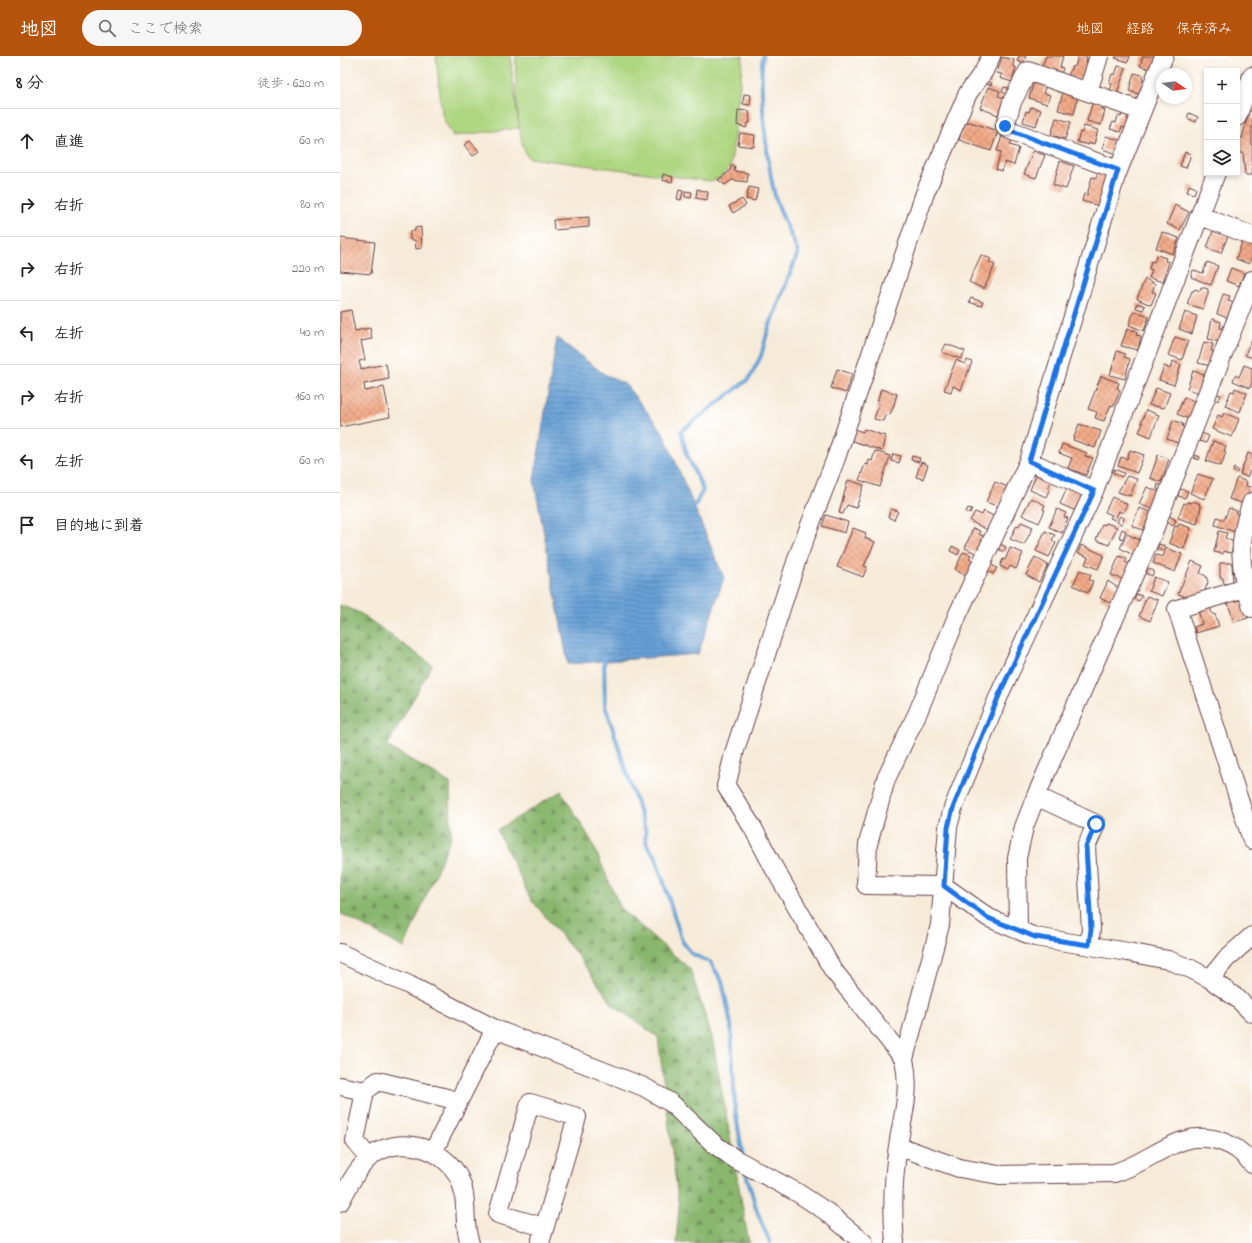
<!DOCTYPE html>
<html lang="ja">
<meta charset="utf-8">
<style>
body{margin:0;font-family:"Indie Flower","Klee One",sans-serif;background:#f6f6f6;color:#202124}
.controls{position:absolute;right:12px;top:12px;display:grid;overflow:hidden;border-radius:0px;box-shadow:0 2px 6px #0003}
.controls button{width:36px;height:36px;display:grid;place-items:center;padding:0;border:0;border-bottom:1px solid #e0e0e0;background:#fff;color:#202124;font:20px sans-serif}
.compass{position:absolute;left:816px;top:12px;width:36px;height:36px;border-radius:50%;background:#fff;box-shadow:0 2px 6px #0003;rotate:103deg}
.stop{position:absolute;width:12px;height:12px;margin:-9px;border:3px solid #1a73e8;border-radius:50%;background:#fff}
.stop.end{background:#1a73e8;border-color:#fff;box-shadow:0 1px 4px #0008}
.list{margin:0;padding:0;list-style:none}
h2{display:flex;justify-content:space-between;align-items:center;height:52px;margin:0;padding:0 16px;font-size:17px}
h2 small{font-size:13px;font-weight:400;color:#757577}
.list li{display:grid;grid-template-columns:26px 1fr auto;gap:12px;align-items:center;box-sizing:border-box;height:64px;padding:0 16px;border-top:1px solid #e0e0e0}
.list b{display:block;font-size:15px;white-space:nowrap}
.list em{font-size:13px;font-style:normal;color:#757577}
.icon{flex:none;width:22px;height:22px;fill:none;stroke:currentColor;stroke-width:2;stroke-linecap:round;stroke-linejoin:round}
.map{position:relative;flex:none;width:912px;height:1187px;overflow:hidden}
header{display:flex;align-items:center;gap:24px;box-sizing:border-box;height:56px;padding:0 20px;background:#b45309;color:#fff}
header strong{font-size:19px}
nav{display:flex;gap:22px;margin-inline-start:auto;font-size:14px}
.search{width:280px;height:36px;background:#f6f6f6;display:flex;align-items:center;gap:10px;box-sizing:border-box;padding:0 14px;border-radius:22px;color:#757577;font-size:15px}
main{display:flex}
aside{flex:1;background:#fff}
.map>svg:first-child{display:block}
.grass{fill:#add680;stroke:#7c7a56}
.forest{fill:url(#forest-firs);stroke:#6a6b4c}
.water{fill:url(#water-rules);stroke:#586080}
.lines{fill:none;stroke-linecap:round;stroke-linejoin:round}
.stream{stroke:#67a1d6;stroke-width:4}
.building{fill:url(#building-cross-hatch)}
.minor-casing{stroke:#643e45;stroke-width:20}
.minor{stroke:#fff;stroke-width:18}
.route{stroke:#1a73e8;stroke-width:5}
</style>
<header>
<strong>地図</strong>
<div class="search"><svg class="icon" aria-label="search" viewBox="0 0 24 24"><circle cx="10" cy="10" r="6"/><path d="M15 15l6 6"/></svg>ここで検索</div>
<nav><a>地図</a><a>経路</a><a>保存済み</a></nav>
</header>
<main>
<aside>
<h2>8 分<small>徒歩 · 620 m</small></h2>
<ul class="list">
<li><svg class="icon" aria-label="ahead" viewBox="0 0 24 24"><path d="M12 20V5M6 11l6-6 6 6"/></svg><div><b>直進</b></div><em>60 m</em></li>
<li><svg class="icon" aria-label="right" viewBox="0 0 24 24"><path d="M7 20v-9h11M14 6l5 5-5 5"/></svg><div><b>右折</b></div><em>80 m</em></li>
<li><svg class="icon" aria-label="right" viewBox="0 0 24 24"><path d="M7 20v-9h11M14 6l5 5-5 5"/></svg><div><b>右折</b></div><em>220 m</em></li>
<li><svg class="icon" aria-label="left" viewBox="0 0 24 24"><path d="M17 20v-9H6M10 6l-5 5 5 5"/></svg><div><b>左折</b></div><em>40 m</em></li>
<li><svg class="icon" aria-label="right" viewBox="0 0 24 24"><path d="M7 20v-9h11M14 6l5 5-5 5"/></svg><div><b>右折</b></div><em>160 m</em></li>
<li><svg class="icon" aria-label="left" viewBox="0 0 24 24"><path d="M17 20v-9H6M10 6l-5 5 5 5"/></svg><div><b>左折</b></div><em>60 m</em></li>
<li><svg class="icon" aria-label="arrive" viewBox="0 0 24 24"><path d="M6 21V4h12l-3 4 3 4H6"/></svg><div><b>目的地に到着</b></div></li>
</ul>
</aside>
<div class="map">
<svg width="912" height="1187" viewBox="0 0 912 1187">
<defs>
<pattern id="forest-firs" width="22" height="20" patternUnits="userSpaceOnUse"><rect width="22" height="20" fill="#8ab76e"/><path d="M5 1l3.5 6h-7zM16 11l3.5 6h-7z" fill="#73945b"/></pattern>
<pattern id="water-rules" width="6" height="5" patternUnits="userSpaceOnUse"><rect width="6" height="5" fill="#67a1d6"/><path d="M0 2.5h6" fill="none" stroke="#5783ae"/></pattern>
<pattern id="building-cross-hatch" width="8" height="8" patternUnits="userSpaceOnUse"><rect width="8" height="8" fill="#f3aa87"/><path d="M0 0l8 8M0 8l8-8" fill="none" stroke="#c78a6f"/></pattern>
</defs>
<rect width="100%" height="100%" fill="#fff"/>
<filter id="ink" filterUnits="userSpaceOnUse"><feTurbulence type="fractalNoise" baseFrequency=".025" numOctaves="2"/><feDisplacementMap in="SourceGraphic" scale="8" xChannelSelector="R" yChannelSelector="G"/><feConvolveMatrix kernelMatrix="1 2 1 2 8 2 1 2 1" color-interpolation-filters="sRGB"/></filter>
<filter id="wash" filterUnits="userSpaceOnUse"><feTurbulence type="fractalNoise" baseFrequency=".012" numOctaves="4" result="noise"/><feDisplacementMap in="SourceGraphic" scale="16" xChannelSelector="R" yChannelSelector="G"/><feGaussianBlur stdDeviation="0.9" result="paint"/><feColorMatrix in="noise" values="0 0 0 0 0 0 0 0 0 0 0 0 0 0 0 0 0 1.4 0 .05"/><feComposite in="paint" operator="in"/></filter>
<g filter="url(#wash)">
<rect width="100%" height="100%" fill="#f6ebd8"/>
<path class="grass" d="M 96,0 L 170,0 L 179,72 L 113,80 L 104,64 L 102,57 Z
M 176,0 L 403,0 L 391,108 C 387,116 380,124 370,125 L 189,102 C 177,94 175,16 176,0 Z"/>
<path class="forest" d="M 0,549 L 20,557 L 92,609 L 47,690 L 110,727 L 111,781 L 64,892 L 0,857 Z
M 221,735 L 251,784 L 281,853 L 350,913 L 372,980 L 409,1187 L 336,1187 L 339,1152 L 318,981 L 273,949 L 238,900 L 190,842 L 157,774 Z"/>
<path class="water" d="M 217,282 L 264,318 L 285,328 L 323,376 L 384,522 L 358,598 L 228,608 L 194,424 Z"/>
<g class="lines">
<path class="stream" d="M 353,453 L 363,434 L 347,399 L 341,375 L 409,323 L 421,300 L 428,274 L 458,197 C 452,180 443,164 437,146 C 428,120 418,26 423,0
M 264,600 L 265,649 L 306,776 C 304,784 308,794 315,799 L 342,885 L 352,898 L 370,906 L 382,925 L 391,968 L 395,1053 L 403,1101
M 405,1114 L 417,1155 L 430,1187"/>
</g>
<g id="blocks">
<path class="building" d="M 679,0 L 686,0 L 683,7 L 677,5 Z
M 706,0 L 723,0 L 720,11 L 723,12 L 721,18 L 702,11 Z
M 738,0 L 747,1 L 746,7 L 750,8 L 745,25 L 728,20 L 732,10 L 735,11 Z
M 776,0 L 790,0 L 788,6 L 775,2 Z
M 803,0 L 814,0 L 818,2 L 814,14 L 800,10 Z
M 662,1 L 674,4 L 673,10 L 676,11 L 672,26 L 660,22 L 662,18 L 657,17 Z
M 778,10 L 786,12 L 777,37 L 770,35 L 772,28 L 769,27 L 772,18 L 775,19 Z
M 794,17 L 802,19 L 803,27 L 806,28 L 803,39 L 789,35 Z
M 646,25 L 652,27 L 651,29 L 645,28 Z
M 694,25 L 706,29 L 703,37 L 710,39 L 707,48 L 689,42 Z
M 648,31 L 660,35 L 658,40 L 664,42 L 658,59 L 640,52 Z
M 664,31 L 672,33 L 670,39 L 662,36 Z
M 723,36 L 738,39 L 734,58 L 718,54 Z
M 404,38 L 411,39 L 410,49 L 403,48 Z
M 753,45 L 763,48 L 762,53 L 765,54 L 761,69 L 747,65 Z
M 691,51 L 701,54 L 696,70 L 683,66 L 686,55 L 689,56 Z
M 398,54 L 409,55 L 410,67 L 408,67 L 406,72 L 397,69 Z
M 909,55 L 912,55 L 912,119 L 905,119 L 903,97 L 900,97 L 899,82 L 902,82 Z
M 782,57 L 788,59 L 787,63 L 790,64 L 787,73 L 782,71 L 780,76 L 770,73 L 773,66 L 776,67 L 778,60 L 781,61 Z
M 849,57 L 858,61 L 856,66 L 847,62 Z
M 716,62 L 731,66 L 725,83 L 711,79 Z
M 630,66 L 658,75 L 651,95 L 619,84 L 624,67 Z
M 744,70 L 758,74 L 754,88 L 749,87 L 749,89 L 737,86 L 740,76 L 742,77 Z
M 400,77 L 415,79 L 414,91 L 398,89 Z
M 662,80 L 672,84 L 670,89 L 679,92 L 674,109 L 665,106 L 662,115 L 656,113 L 661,96 L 657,95 Z
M 766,80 L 782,85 L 778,98 L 762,93 Z
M 130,85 L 139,95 L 133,100 L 124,89 Z
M 693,95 L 705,99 L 696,122 L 684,118 Z
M 845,96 L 851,98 L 846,112 L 840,110 Z
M 720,105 L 734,110 L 726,133 L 713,129 Z
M 391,110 L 395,110 L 394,115 L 408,117 L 407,126 L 392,124 L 385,129 L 378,124 L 390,115 Z
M 758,115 L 772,119 L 763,151 L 742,145 L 744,138 L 747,139 L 752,121 L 756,122 Z
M 323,118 L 333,121 L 332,126 L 322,124 Z
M 849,129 L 856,132 L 854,138 L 847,136 Z
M 409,131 L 418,133 L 415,145 L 406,143 Z
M 357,133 L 368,136 L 367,144 L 356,142 Z
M 339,134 L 343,135 L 341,144 L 337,143 Z
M 345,135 L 352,136 L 351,142 L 345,141 Z
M 402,143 L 406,149 L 393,157 L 389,150 Z
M 835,149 L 849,156 L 840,174 L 827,168 Z
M 249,161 L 249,171 L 214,174 L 213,164 Z
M 81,171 L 82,192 L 76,193 L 75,184 L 70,184 L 70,175 L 75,175 L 75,172 Z
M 873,175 L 888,180 L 881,197 L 867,192 Z
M 822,176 L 839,182 L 833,198 L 816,192 Z
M 0,182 L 35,186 L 31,218 L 0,215 Z
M 903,183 L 912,187 L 912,201 L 909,208 L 896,203 Z
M 641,199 L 651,203 L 649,206 L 655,209 L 644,233 L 629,226 Z
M 817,199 L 826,202 L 825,205 L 829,206 L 823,226 L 809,222 L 812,214 L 809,213 L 811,205 L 814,206 Z
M 867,206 L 878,210 L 871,229 L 851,221 L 853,214 L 863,217 Z
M 891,212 L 904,217 L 899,230 L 886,225 Z
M 805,223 L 815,228 L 812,236 L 816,237 L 811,249 L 797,243 Z
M 861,231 L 868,233 L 868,237 L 863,253 L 847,248 L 852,235 L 854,235 L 855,233 L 860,235 Z
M 883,238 L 890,240 L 888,245 L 894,247 L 888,262 L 877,258 Z
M 631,242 L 643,246 L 641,250 L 629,246 Z
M 797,247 L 805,250 L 803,254 L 796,252 Z
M 11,254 L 15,275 L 30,272 L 32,283 L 21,285 L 25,304 L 19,305 L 21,313 L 46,308 L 49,323 L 24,328 L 25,335 L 44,331 L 50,361 L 0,371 L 0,256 Z
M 794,255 L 809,260 L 804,275 L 789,269 Z
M 845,256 L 857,260 L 852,278 L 839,273 Z
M 872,263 L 881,266 L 880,272 L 884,273 L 880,286 L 868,283 Z
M 787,273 L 797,275 L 796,279 L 801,280 L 798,294 L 781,290 Z
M 835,281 L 848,285 L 842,304 L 828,299 Z
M 912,283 L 912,302 L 905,299 Z
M 864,286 L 873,288 L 871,295 L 875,296 L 871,310 L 858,307 Z
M 606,288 L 625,295 L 621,303 L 602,296 Z
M 777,295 L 785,298 L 784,301 L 790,303 L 785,323 L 770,319 Z
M 616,304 L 625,308 L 627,304 L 632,306 L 621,334 L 613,330 L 611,336 L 604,334 Z
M 833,305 L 841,309 L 834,329 L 819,324 L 824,310 L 830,313 Z
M 904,309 L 912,312 L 912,326 L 910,332 L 893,325 L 895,319 L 899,321 Z
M 497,313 L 512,318 L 506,337 L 491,332 Z
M 853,315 L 864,318 L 862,324 L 865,324 L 860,337 L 847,333 Z
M 761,320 L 779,327 L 777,332 L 780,334 L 774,350 L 771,349 L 764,365 L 755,362 L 757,356 L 748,353 Z
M 816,332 L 830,337 L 824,352 L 809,349 Z
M 895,332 L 907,337 L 900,356 L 885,350 L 891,335 L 894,336 Z
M 541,333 L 557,338 L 553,352 L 550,358 L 545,360 L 543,365 L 534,363 L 539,348 L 537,347 Z
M 877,338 L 881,339 L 878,345 L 875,343 Z
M 844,341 L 857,346 L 849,363 L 837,358 Z
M 806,354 L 819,359 L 811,381 L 799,376 L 803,367 L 801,367 Z
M 884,357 L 899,363 L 892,381 L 872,373 L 878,359 L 882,361 Z
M 833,364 L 843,368 L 842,371 L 846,372 L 841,388 L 827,383 Z
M 739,368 L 761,375 L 755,392 L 733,384 Z
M 511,372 L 523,376 L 524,373 L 545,380 L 542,395 L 507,383 Z
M 862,377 L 869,380 L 866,387 L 859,385 Z
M 873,385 L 886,390 L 884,395 L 886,396 L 881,410 L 866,405 Z
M 722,388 L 747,397 L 745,400 L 753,402 L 746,419 L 728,412 L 732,402 L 719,397 Z
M 790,394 L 804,399 L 797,417 L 778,410 L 781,401 L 787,403 Z
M 535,395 L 550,400 L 540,431 L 519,424 L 525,408 L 528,409 L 529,404 L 532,405 Z
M 908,397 L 912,399 L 912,416 L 910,415 L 907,421 L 900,418 Z
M 553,398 L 561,400 L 559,407 L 551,405 Z
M 818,399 L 829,403 L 821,426 L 810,422 Z
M 855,399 L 860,401 L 859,404 L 854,402 Z
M 572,400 L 580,402 L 579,406 L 571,404 Z
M 581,406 L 588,409 L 583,423 L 576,421 Z
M 894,412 L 898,414 L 897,417 L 893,415 Z
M 774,413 L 784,417 L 782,421 L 773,417 Z
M 858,418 L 873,423 L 864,443 L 850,437 Z
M 696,419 L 711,426 L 708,431 L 710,432 L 706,441 L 690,434 Z
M 787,420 L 797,423 L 790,440 L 778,436 Z
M 897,422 L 907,426 L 906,430 L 910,431 L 905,448 L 889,443 Z
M 508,424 L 524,429 L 516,452 L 507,449 L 503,458 L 499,457 Z
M 655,426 L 668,431 L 659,451 L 646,446 Z
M 818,428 L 826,432 L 824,436 L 817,433 Z
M 728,430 L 744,437 L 736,455 L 720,448 Z
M 807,431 L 819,436 L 817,441 L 821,443 L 816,455 L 799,448 Z
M 840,433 L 848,435 L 845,442 L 838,440 Z
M 772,441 L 787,448 L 783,457 L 779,455 L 775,464 L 770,462 L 772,459 L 765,456 Z
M 691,442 L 705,449 L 703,453 L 705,454 L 699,467 L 682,459 Z
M 853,445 L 860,448 L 859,450 L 861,451 L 857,468 L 838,462 L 844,447 L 846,448 L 847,446 L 852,447 Z
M 628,452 L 632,453 L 630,458 L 626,456 Z
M 799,452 L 811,456 L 806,475 L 792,470 Z
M 889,452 L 897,455 L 896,458 L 901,459 L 895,476 L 875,469 L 877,461 L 884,464 Z
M 551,453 L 558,455 L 554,464 L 548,461 Z
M 717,453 L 726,457 L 724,461 L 728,462 L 722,477 L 709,471 Z
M 644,455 L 655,461 L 648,474 L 630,465 L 635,456 L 642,459 Z
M 486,459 L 508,466 L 505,477 L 482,470 Z
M 780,460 L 784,462 L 782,468 L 777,466 Z
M 829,460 L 836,464 L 833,470 L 826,466 Z
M 681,466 L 693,471 L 684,489 L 670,483 L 677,469 L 679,470 Z
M 766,467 L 777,471 L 769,489 L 756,484 L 762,468 L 765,469 Z
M 839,468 L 851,472 L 844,493 L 829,487 L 835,470 L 838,471 Z
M 513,472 L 526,477 L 525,482 L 535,486 L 524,510 L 527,511 L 523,521 L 497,511 Z
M 633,472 L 640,475 L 639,478 L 647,482 L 640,499 L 625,492 Z
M 782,473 L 786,475 L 783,483 L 779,481 Z
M 705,475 L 715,479 L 712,484 L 716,487 L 709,501 L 696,495 Z
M 879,475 L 887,477 L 885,482 L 894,486 L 891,497 L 883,495 L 883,498 L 874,496 Z
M 787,478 L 800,484 L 793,499 L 780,492 Z
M 660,488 L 666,491 L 664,496 L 658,493 Z
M 819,488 L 825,490 L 823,495 L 817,493 Z
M 741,489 L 764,499 L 758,513 L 745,508 L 748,501 L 738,497 Z
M 612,490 L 620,494 L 618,499 L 610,495 Z
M 670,492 L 683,497 L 676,513 L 670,510 L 668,514 L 660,510 L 663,503 L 665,504 Z
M 826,492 L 842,498 L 835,516 L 813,507 L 816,499 L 823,501 Z
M 623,496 L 631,499 L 629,503 L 634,506 L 627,520 L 615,514 Z
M 779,500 L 787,503 L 785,506 L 790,508 L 784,524 L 771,519 Z
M 695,501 L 708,509 L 699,526 L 686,519 Z
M 852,505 L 863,510 L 860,517 L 866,520 L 868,526 L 864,537 L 849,542 L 838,538 Z
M 880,507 L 892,507 L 893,527 L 884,528 L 883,522 L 880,522 Z
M 650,508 L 657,512 L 653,518 L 646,514 Z
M 807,512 L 814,515 L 812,520 L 805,517 Z
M 740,514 L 751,519 L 749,524 L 753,525 L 748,537 L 733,529 Z
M 814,521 L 828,526 L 822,540 L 809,535 Z
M 768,525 L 781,534 L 774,549 L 760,542 Z
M 796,538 L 802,540 L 799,545 L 794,543 Z
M 807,540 L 818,544 L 810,565 L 799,560 Z
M 900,544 L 908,562 L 894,566 L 888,547 Z
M 870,550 L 872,558 L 875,558 L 879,570 L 856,577 L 854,571 L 862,568 L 858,554 Z"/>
</g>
</g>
<g filter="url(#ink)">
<use href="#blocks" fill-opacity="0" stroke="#643e45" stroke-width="1"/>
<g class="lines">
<g class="minor-casing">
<path id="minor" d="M 759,0 L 748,36 L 801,55
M 824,0 L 776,120 L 689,405 L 618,558 L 578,656 L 546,723 L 528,788 L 526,829 L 604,830 L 649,862 L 695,881 L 788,896 L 828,904 L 851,913 L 870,923 L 898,943 L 912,957
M 748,36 L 688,15 L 672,46 L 665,70 L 670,74 L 701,86 L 778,114
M 897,61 L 912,20
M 861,160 L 912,180
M 689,405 L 754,435
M 912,446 C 897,486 899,512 912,552
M 905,532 L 837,553 L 912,784
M 696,740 L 756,768 L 746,791 L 751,873 L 749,889
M 678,874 L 677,802 L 684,771 L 696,740 L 754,608 L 811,481 L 912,224
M 0,897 L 69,929 L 155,973 L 304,1031 L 331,1047 L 374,1088 L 395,1103 L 458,1137 L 487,1156 L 524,1187
M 870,923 L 886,903 L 912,880
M 564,1003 L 600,869 L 608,771 L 613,752 L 660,637 L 754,435 L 876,117
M 0,1030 L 25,1035
M 558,1090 L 619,1112 L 659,1119 L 774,1117 C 811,1107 839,1071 880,1085 C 894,1090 903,1096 912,1108
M 93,1096 L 155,973
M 29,1102 L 15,1085 L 25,1035 L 38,1025 L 107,1042 L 118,1047
M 0,1146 C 8,1131 16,1114 29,1102 C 57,1077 106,1091 120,1124 C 129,1144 122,1167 130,1187
M 200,1187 L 237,1061 L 190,1047 L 158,1158 L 204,1171
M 555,1187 C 552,1155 553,1122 558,1090 C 563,1058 571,1035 564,1003 L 493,914 L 434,812 L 413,772 L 386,730 L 395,694 L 458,500 L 496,402 L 585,137 L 628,37 L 644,15 L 651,0"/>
</g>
<use href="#minor" class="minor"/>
</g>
</g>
<g class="lines" filter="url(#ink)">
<path class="route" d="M 665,70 L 670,74 L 701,86 L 778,114 L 689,405 L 754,435 L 660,637 L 613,752 L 608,771 L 604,830 L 648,862 L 695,881 L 749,889 L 751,873 L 746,791 L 756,768"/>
</g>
</svg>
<div class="controls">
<button>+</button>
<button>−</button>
<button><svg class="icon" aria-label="layers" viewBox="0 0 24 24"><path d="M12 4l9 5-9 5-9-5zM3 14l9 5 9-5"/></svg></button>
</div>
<svg class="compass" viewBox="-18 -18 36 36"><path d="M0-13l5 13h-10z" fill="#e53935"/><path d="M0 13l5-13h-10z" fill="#757577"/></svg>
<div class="stop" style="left:756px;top:768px"></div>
<div class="stop end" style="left:665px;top:70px"></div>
</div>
</main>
